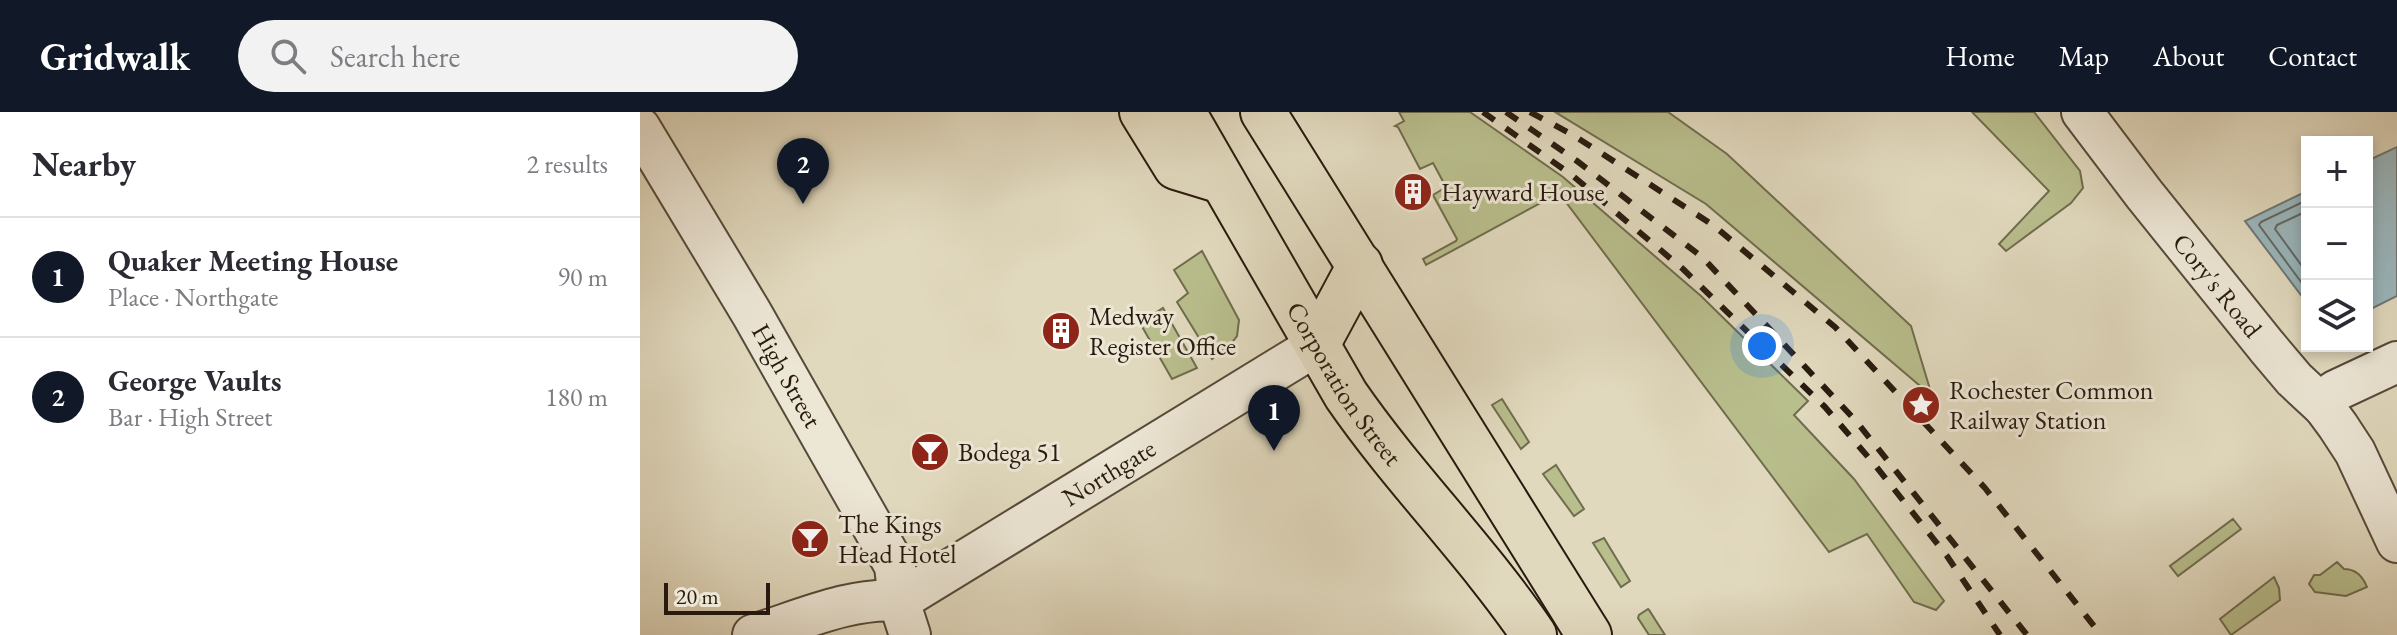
<!DOCTYPE html>
<meta charset="utf-8">
<style>
body{margin:0;font-family:"EB Garamond",serif;background:#f2f2f3;color:#2b2b33}
.controls{position:absolute;right:24px;top:24px;display:grid;overflow:hidden;border-radius:0px;box-shadow:0 4px 12px #0003}
.controls button{width:72px;height:72px;display:grid;place-items:center;padding:0;border:0;border-bottom:2px solid #e1e1e2;background:#fff;color:#2b2b33;font:40px sans-serif}
.scale{position:absolute;left:24px;bottom:20px;width:106px;box-sizing:border-box;padding-left:8px;border:4px solid #281a0e;border-top:0;font-size:22px;line-height:28px;white-space:nowrap;color:#281a0e;-webkit-text-stroke:6px #ece6d5;paint-order:stroke}
.you{position:absolute;left:1122px;top:234px;width:28px;height:28px;margin:-20px;border:6px solid #fff;border-radius:50%;background:#1a73e8;box-shadow:0 0 0 12px #1a73e833}
.badge{display:grid;place-items:center;width:52px;height:52px;border-radius:50%;background:#111827;color:#fff;font-size:26px;font-weight:700}
.pin{position:absolute;translate:-50% -66px;filter:drop-shadow(0 2px 4px #0008)}
.pin::after{content:'';position:absolute;top:42px;width:28px;height:24px;background:inherit;clip-path:polygon(0 0,100% 0,50% 100%)}
.list{margin:0;padding:0;list-style:none}
h2{display:flex;justify-content:space-between;align-items:center;height:104px;margin:0;padding:0 32px;font-size:34px}
h2 small{font-size:26px;font-weight:400;color:#7c7c81}
.list li{display:grid;grid-template-columns:52px 1fr auto;gap:24px;align-items:center;box-sizing:border-box;height:120px;padding:0 32px;border-top:2px solid #e1e1e2}
.list b{display:block;font-size:30px;white-space:nowrap}
.list p{margin:0;font-size:26px;white-space:nowrap;color:#7c7c81}
.list em{font-size:26px;font-style:normal;color:#7c7c81}
.icon{flex:none;width:44px;height:44px;fill:none;stroke:currentColor;stroke-width:2;stroke-linecap:round;stroke-linejoin:round}
.map{position:relative;flex:none;width:1757px;height:523px;overflow:hidden}
header{display:flex;align-items:center;gap:48px;box-sizing:border-box;height:112px;padding:0 40px;background:#111827;color:#fff}
header strong{font-size:38px}
nav{display:flex;gap:44px;margin-inline-start:auto;font-size:28px}
.search{width:560px;height:72px;background:#f2f2f3;display:flex;align-items:center;gap:20px;box-sizing:border-box;padding:0 28px;border-radius:44px;color:#7c7c81;font-size:30px}
main{display:flex}
aside{flex:1;background:#fff}
.map>svg:first-child{display:block}
.green{fill:#b9be8d;stroke:#706c4e;stroke-width:2}
.water{fill:#9bb7bd;stroke:#6d7877;stroke-width:2}
.lines{fill:none;stroke-linecap:round;stroke-linejoin:round}
.shore{stroke:#626866;stroke-width:2}
.minor-casing{stroke:#564a3a;stroke-width:44}
.primary-casing{stroke:#281a0e;stroke-width:48}
.minor{stroke:#ece6d5;stroke-width:40}
.primary{stroke:#e1d9be;stroke-width:44}
.rail{stroke:#281a0e;stroke-width:6;stroke-dasharray:14 14;stroke-linecap:butt}
.labels{text-anchor:middle;stroke-width:6;stroke-linejoin:round;paint-order:stroke}
.poi-label{font-size:26px;fill:#281a0e;stroke:#ece6d5;text-anchor:start}
.street-label{font-size:26px;fill:#281a0e;stroke:#ece6d5}
</style>
<header>
<strong>Gridwalk</strong>
<div class="search"><svg class="icon" aria-label="search" viewBox="0 0 24 24"><circle cx="10" cy="10" r="6"/><path d="M15 15l6 6"/></svg>Search here</div>
<nav><a>Home</a><a>Map</a><a>About</a><a>Contact</a></nav>
</header>
<main>
<aside>
<h2>Nearby<small>2 results</small></h2>
<ul class="list">
<li><span class="badge">1</span><div><b>Quaker Meeting House</b><p>Place · Northgate</p></div><em>90 m</em></li>
<li><span class="badge">2</span><div><b>George Vaults</b><p>Bar · High Street</p></div><em>180 m</em></li>
</ul>
</aside>
<div class="map">
<svg width="1757" height="523" viewBox="0 0 1757 523">
<rect width="100%" height="100%" fill="#e1d9be"/>
<filter id="stains"><feTurbulence type="fractalNoise" baseFrequency=".0025" numOctaves="4"/><feColorMatrix values="0 0 0 0 .2 0 0 0 0 .09 0 0 0 0 .02 0 0 0 .5 -.17"/></filter>
<radialGradient id="worn" r=".72"><stop offset=".6" stop-color="#630" stop-opacity="0"/><stop offset="1" stop-color="#630" stop-opacity=".3"/></radialGradient>
<path class="green" d="M 759,0 L 830,0 L 923,65 L 1061,184 L 1168,289 L 1154,303 L 1214,367 L 1304,489 L 1296,498 L 1274,490 L 1227,422 L 1189,440 L 919,81 L 786,153 L 783,147 L 816,129 L 817,127 L 793,83 L 806,75 L 793,51 L 780,57 L 758,15 L 755,14 L 764,9 Z
M 915,0 L 1028,0 L 1087,42 L 1271,214 L 1292,284 L 1066,92 Z
M 1332,0 L 1394,0 L 1440,59 L 1443,76 L 1431,91 L 1366,139 L 1359,132 L 1409,79 Z
M 562,139 L 599,208 L 597,224 L 590,233 L 572,247 L 537,190 L 548,181 L 534,158 Z
M 523,196 L 557,256 L 532,267 L 500,211 Z
M 862,287 L 889,330 L 881,337 L 852,293 Z
M 916,353 L 944,397 L 934,404 L 903,362 Z
M 1593,407 L 1601,417 L 1538,464 L 1530,454 Z
M 964,426 L 990,469 L 981,475 L 953,431 Z
M 1697,450 L 1704,457 C 1716,457 1723,465 1727,475 L 1706,484 L 1675,480 L 1669,472 L 1674,463 L 1680,463 Z
M 1634,465 L 1639,476 L 1640,488 L 1591,523 L 1580,507 Z
M 1008,497 L 1009,498 L 1025,523 L 1009,523 L 998,506 L 999,503 Z"/>
<path class="water" d="M 1757,35 L 1757,184 L 1727,199 L 1727,49 Z
M 1667,79 L 1667,191 L 1605,109 Z"/>
<g class="lines">
<path class="shore" d="M 1667,88 L 1621,110 L 1619,113 L 1667,178
M 1667,99 L 1637,113 L 1635,117 L 1667,161"/>
<g class="minor-casing">
<g id="minor">
<path id="s1" d="M 1442,0 L 1504,82 L 1627,235 L 1654,267 L 1684,295 L 1698,314 L 1715,340 L 1757,430"/>
<path id="s2" d="M 0,16 L 112,202 L 255,454 L 259,489 L 270,523"/>
<path d="M 1684,295 L 1695,279 L 1757,250"/>
<path id="s3" d="M 259,489 L 677,233"/>
<path d="M 113,523 C 156,510 213,484 259,489"/>
</g>
</g>
<g class="primary-casing">
<g id="primary">
<path d="M 502,0 L 536,55 L 582,69"/>
<path id="s4" d="M 543,0 L 706,283 C 764,367 837,439 894,523"/>
<path d="M 623,0 L 949,523"/>
<path d="M 677,233 L 720,153"/>
</g>
</g>
<use href="#minor" class="minor"/>
<use href="#primary" class="primary"/>
<path class="rail" d="M 843,0 L 933,64 L 1043,157 L 1185,295 L 1235,353 L 1307,444 L 1360,523
M 866,0 L 937,49 L 1062,145 L 1216,309 L 1387,523
M 890,0 L 933,23 L 1073,113 L 1195,215 L 1345,376 L 1461,523"/>
</g>
<defs>
<g id="building-disc" transform="scale(2)"><circle r="9.5" fill="#8f2418" stroke="#ece6d5"/><path d="M-4-6H4V6H1V3H-1V6H-4ZM-2.5-4.3h1.7v1.8h-1.7ZM.8-4.3h1.7v1.8H.8ZM-2.5-1h1.7V.8h-1.7ZM.8-1h1.7V.8H.8Z" fill="#fff"/></g>
<g id="sight-disc" transform="scale(2)"><circle r="9.5" fill="#8f2418" stroke="#ece6d5"/><path d="M0-6L1.8-2.2L6-1.7L2.9 1.2L3.7 5.4L0 3.3L-3.7 5.4L-2.9 1.2L-6-1.7L-1.8-2.2Z" fill="#fff"/></g>
<g id="bar-disc" transform="scale(2)"><circle r="9.5" fill="#8f2418" stroke="#ece6d5"/><path d="M-6-5H6L.8 .8V4.5H3.5V6h-7V4.5H-.8V.8Z" fill="#fff"/></g>
</defs>
<g fill-rule="evenodd">
<use href="#building-disc" x="773" y="80"/>
<use href="#building-disc" x="421" y="219"/>
<use href="#sight-disc" x="1281" y="293"/>
<use href="#bar-disc" x="290" y="340"/>
<use href="#bar-disc" x="170" y="427"/>
</g>
<g class="labels">
<g class="poi-label">
<text x="801" y="89">Hayward House</text>
<text x="449" y="213">Medway<tspan x="449" dy="30">Register Office</tspan></text>
<text x="1309" y="287">Rochester Common<tspan x="1309" dy="30">Railway Station</tspan></text>
<text x="318" y="349">Bodega 51</text>
<text x="198" y="421">The Kings<tspan x="198" dy="30">Head Hotel</tspan></text>
</g>
<g class="street-label">
<text dy="9" stroke="none"><textPath href="#s1" startOffset="220">Cory's Road</textPath></text>
<text dy="9" stroke="none"><textPath href="#s2" startOffset="288">High Street</textPath></text>
<text dy="9" stroke="none"><textPath href="#s4" startOffset="316">Corporation Street</textPath></text>
<text dy="9" stroke="none"><textPath href="#s3" startOffset="246">Northgate</textPath></text>
</g>
</g>
<rect width="100%" height="100%" filter="url(#stains)"/>
<rect width="100%" height="100%" fill="url(#worn)"/>
</svg>
<div class="controls">
<button>+</button>
<button>−</button>
<button><svg class="icon" aria-label="layers" viewBox="0 0 24 24"><path d="M12 4l9 5-9 5-9-5zM3 14l9 5 9-5"/></svg></button>
</div>
<div class="scale">20 m</div>
<div class="you"></div>
<div class="pin badge" style="left:634px;top:339px">1</div>
<div class="pin badge" style="left:163px;top:92px">2</div>
</div>
</main>
